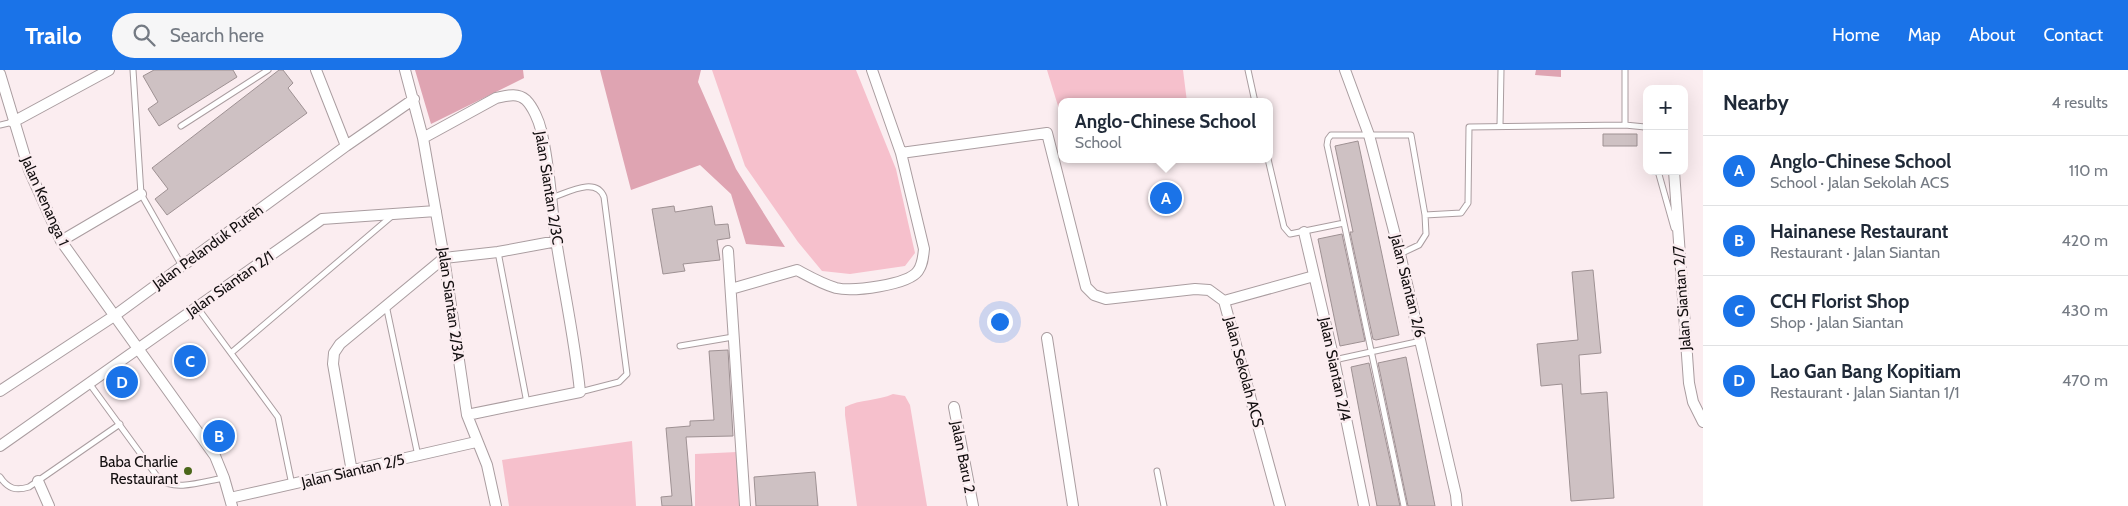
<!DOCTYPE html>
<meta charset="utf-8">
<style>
body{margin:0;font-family:Cabin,sans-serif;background:#f6f6f7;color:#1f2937}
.controls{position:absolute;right:15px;top:15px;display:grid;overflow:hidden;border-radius:10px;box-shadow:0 5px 20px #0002}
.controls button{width:45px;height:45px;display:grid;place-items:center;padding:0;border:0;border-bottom:1px solid #e0e1e3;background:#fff;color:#1f2937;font:25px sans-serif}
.you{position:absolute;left:999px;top:251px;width:18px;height:18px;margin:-12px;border:4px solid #fff;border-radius:50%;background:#1a73e8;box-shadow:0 0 0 8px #1a73e833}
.badge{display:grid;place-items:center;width:32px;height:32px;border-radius:50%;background:#1a73e8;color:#fff;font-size:16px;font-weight:700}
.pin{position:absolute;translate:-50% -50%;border:2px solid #fff;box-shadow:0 1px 5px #0006}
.popup{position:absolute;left:1058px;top:28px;width:215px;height:65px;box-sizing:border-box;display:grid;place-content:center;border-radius:10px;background:#fff;filter:drop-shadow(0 1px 4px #0005);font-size:16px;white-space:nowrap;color:#747a83}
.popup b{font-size:19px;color:#1f2937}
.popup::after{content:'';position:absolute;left:50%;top:100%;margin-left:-10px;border:10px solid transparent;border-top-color:#fff}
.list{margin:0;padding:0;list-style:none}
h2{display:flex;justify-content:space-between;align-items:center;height:65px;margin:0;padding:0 20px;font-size:21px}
h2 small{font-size:16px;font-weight:400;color:#747a83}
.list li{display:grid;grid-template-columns:32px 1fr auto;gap:15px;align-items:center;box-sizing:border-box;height:70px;padding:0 20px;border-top:1px solid #e0e1e3}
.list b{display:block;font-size:19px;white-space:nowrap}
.list p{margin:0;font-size:16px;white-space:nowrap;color:#747a83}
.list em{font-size:16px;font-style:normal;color:#747a83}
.icon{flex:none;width:28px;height:28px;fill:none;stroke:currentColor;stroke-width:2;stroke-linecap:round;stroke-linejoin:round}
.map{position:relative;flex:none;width:1703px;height:436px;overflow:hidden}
header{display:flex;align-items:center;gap:30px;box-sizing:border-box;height:70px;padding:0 25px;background:#1a73e8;color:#fff}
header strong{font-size:24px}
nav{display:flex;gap:28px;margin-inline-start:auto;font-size:18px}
.search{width:350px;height:45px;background:#f6f6f7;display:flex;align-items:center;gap:12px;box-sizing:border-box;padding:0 18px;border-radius:28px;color:#747a83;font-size:19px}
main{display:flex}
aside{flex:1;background:#fff}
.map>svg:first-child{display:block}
.green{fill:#f6c0cc}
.forest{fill:#dfa4b2}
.building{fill:#cec1c3;stroke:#9e9193}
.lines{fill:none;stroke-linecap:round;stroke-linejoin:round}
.service-casing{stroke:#aa9da0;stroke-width:7}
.minor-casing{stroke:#aa9da0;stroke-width:12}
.service{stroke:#fff;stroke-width:5}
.minor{stroke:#fff;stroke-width:10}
.poi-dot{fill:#4b671a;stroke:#fbedf0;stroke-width:2}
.labels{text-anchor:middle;stroke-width:5;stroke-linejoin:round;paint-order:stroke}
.street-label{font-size:15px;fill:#120e0f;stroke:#fbedf0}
.poi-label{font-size:15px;fill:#120e0f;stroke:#fbedf0;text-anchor:end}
</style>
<header>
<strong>Trailo</strong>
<div class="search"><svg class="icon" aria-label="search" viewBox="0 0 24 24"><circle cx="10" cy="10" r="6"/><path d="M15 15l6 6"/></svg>Search here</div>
<nav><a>Home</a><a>Map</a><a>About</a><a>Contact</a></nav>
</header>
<main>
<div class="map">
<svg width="1703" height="436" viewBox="0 0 1703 436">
<rect width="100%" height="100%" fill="#fbedf0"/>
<path class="green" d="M 712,0 L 856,0 L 896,99 L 915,183 L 905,196 L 850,204 L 822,201 L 798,172 L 745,96 Z
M 1047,0 L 1183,0 L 1187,32 L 1062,32 L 1062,49 Z
M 893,324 L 905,326 L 910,335 L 927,436 L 857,436 L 845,345 L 845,337 C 860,329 878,331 893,324 Z
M 632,371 L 636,436 L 509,436 L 502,390 Z
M 737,382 L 739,436 L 695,436 L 695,384 Z"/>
<path class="forest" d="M 415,0 L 523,0 L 524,8 L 431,54 Z
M 600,0 L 701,0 L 698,12 L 736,99 L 785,177 L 746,174 L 731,124 L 700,95 L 631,120 Z
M 1536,0 L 1561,0 L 1561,7 L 1535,5 Z"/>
<path class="building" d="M 154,0 L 233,0 L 237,7 L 159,56 L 148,39 L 158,32 L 143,6 Z
M 279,0 L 283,0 L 293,13 L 288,18 L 307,43 L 167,145 L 155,129 L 168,119 L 152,98 Z
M 1603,64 L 1637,64 L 1637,76 L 1603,76 Z
M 1358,71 L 1399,265 L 1376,270 L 1373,269 L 1350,162 L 1353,162 L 1335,76 Z
M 674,136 L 675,142 L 712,136 L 715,155 L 728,154 L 730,168 L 717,170 L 720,190 L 683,194 L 685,201 L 663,204 L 652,139 Z
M 1342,164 L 1365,271 L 1340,276 L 1318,169 Z
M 1593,200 L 1601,283 L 1579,285 L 1581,324 L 1607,322 L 1614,428 L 1571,431 L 1562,314 L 1541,316 L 1537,274 L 1578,270 L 1572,202 Z
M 728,280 L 733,366 L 686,367 L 692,436 L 662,436 L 661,427 L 672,426 L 666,358 L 690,356 L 690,351 L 714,350 L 709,281 Z
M 1406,287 L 1435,436 L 1408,436 L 1378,293 Z
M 1369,293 L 1400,436 L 1377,436 L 1351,297 Z
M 815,402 L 818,436 L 756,436 L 754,407 Z"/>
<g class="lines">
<g class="service-casing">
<path id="service" d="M 133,0 L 141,124 L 182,196
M 1248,0 L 1255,32
M 1625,0 L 1625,55
M 0,55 L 13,52
M 1500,55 L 1501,0
M 181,56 L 268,0
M 1268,89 L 1284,157 L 1290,164 L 1344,153 L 1327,75 L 1328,69 L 1331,65 L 1411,65 L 1425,145 L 1426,164 L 1419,175 L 1400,184
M 1658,101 L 1674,158
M 551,128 C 567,123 596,106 604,127 L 627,304 L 619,312 L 580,322
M 1425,145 L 1461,143 L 1468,133 L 1469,57 L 1625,55 L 1645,57 L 1647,62
M 1344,153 L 1404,436
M 498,182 L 527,333
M 386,235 L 418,386
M 197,237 L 278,347 L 292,415
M 680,276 L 733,267
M 231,283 L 393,145
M 1334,290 L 1421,271
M 89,313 L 159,409 C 175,422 205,411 224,408
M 1157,401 L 1164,436
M 0,407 C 8,419 16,421 29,417 L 120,354"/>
</g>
<g class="minor-casing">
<path id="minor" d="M 316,0 L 346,76
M 405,0 L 423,68 L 444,188 L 467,345 L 487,395 L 496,436
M 1345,0 L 1369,65 L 1400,184 L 1456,425 L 1457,436
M 0,4 L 29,100 L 61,171 L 215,386 L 224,408 L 232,436
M 13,52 L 109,0
M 423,68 L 496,28 C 506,26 517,22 526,30 C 533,37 539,51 541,60 C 550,96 551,134 556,170 C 564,221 575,271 580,322 L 467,345
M 901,83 L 1047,63 L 1086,217 L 1094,225 L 1106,229 L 1195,219 L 1209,220 L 1224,231 L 1280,436
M 1674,101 L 1689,313 L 1693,332 L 1703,352
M 1304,162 L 1334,290 L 1364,436
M 61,171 L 141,124
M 728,181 L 745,436
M 731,219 L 797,200 C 810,207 822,214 836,218 C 853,222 908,215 918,201 C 923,194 923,187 924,179 L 901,83 L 872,0
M 1224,231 L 1314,206
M 1047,268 L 1073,436
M 0,321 L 114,246 L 346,76 L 414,29
M 954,337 L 973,436
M 0,376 L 322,149 L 436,141
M 352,402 L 333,294 L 334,283 L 340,274 L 444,188 L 498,182 L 557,171
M 38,411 L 49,436
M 230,428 L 476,372"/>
</g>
<use href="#service" class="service"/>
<use href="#minor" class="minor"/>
</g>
<circle class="poi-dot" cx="188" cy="401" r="5"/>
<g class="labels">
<g class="street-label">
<text transform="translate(549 118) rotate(81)" y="5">Jalan Siantan 2/3C</text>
<text transform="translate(45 131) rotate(66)" y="5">Jalan Kenanga 1</text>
<text transform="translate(208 177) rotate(-36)" y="5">Jalan Pelanduk Puteh</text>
<text transform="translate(230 214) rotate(-35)" y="5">Jalan Siantan 2/1</text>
<text transform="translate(1408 216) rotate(76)" y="5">Jalan Siantan 2/6</text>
<text transform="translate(1682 228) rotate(-94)" y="5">Jalan Siantan 2/7</text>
<text transform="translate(451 234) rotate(82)" y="5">Jalan Siantan 2/3A</text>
<text transform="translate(1335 299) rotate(78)" y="5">Jalan Siantan 2/4</text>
<text transform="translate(1244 302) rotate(75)" y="5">Jalan Sekolah ACS</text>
<text transform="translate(963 387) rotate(79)" y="5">Jalan Baru 2</text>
<text transform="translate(353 401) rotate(-13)" y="5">Jalan Siantan 2/5</text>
</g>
<g class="poi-label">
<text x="178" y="397">Baba Charlie<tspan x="178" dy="17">Restaurant</tspan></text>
</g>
</g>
</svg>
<div class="controls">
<button>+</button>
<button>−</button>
</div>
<div class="you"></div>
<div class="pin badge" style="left:1166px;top:128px">A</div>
<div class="popup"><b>Anglo-Chinese School</b>School</div>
<div class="pin badge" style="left:219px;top:366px">B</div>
<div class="pin badge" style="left:190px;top:291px">C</div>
<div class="pin badge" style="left:122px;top:312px">D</div>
</div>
<aside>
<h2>Nearby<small>4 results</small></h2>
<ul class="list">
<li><span class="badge">A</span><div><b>Anglo-Chinese School</b><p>School · Jalan Sekolah ACS</p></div><em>110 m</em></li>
<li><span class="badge">B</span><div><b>Hainanese Restaurant</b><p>Restaurant · Jalan Siantan</p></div><em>420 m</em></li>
<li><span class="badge">C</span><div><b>CCH Florist Shop</b><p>Shop · Jalan Siantan</p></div><em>430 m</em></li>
<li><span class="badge">D</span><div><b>Lao Gan Bang Kopitiam</b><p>Restaurant · Jalan Siantan 1/1</p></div><em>470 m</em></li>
</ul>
</aside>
</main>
